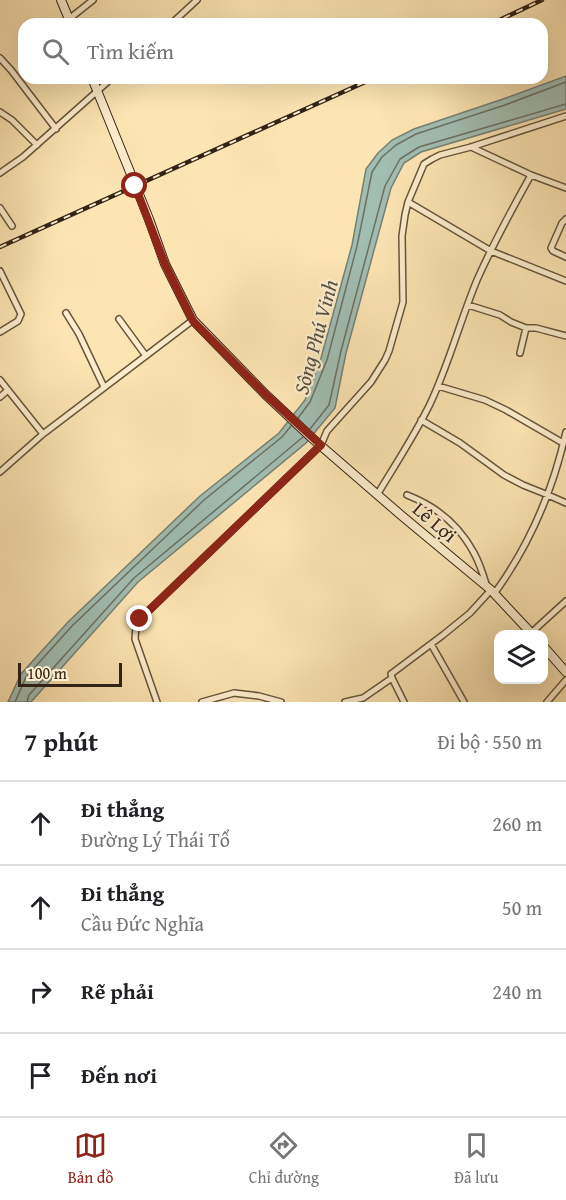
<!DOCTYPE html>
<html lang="vi">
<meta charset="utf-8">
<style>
body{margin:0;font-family:"Gentium Book Plus",serif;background:#f2f2f2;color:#202124}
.controls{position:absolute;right:18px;bottom:18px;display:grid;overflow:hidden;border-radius:12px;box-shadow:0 6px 24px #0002}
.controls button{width:54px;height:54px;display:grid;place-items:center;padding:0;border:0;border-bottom:2px solid #e0e0e0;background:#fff;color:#202124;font:30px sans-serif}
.scale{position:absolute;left:18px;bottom:15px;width:104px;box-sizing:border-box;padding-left:6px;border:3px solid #332316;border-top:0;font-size:16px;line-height:21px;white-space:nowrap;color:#332316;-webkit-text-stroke:4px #feeece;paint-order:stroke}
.stop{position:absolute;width:18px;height:18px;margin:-14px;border:4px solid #8f2418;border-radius:50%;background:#fff}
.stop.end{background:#8f2418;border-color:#fff;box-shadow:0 2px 6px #0008}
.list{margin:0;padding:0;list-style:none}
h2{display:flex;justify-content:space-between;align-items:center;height:78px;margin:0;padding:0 24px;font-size:26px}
h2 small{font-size:20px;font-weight:400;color:#757577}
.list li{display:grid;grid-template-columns:39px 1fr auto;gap:18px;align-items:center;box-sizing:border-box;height:84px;padding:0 24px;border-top:2px solid #e0e0e0}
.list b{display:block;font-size:22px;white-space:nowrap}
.list p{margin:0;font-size:20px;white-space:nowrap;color:#757577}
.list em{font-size:20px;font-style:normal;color:#757577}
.icon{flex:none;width:33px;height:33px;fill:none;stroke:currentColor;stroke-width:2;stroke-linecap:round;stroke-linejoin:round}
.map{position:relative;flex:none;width:566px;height:702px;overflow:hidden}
.search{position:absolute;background:#fff;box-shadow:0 6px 24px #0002;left:18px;right:18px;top:18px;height:66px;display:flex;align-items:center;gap:15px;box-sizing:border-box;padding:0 21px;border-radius:18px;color:#757577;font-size:22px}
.sheet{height:414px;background:#fff}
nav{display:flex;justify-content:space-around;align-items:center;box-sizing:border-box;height:84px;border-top:2px solid #e0e0e0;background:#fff;font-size:16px;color:#757577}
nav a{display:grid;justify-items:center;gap:3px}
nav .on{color:#8f2418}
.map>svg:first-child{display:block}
.water{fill:#a1beb3;stroke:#758074;stroke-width:1.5}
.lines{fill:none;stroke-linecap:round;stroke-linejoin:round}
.shore{stroke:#6a7064;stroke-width:1.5}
.minor-casing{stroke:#66543d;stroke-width:8}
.secondary-casing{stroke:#332316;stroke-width:10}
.minor{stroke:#feeece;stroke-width:5}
.secondary{stroke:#feeece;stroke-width:8}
.rail-casing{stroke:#332316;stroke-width:4.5}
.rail{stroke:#feeece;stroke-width:2;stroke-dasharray:7;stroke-linecap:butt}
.route{stroke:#8f2418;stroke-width:8}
.labels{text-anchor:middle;stroke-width:4.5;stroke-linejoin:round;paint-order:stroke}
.street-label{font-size:20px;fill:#332316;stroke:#feeece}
.water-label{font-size:21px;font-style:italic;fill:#545245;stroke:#feeece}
</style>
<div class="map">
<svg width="566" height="702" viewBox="0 0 566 702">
<rect width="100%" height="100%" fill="#fde5b3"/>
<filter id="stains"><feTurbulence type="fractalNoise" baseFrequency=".00333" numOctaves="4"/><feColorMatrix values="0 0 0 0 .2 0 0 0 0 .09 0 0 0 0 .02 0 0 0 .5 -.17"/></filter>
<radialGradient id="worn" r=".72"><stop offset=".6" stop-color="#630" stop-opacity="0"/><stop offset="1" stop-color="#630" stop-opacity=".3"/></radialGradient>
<path class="water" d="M 566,76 L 566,109 L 421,152 L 404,163 L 391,188 L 346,353 L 335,408 L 306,443 L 138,582 L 31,702 L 8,702 L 21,674 L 68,622 L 200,496 L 279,433 L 305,400 L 321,358 L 352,245 L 366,169 L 378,153 L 392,140 L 414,129 L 503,99 Z"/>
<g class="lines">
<path class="shore" d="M 298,418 L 310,402 L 327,360 L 357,246 L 372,172 L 382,157 L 396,145 L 416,134 L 505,105 L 566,82
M 310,429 L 329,405 L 341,351 L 385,186 L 400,159 L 419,147 L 566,104
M 15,702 L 26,677 L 72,626 L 204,500 L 282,437 L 291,426
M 27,702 L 29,695 L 134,578 L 303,437"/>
<g class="minor-casing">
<path id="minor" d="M 69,19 L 93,0
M 171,24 L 197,0
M 0,58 L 11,70 L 56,129
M 0,112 L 12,120 L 37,145
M 471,147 L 531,175 L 566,188
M 0,173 L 23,157 L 112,78
M 408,202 L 491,251 L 566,281
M 0,208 L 12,226
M 566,219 L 562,223 L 551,248 L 553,251 L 566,257
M 0,271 L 21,314 L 18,321 L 0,332
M 468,305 L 500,315 L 511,322 L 526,328 L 536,328 L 566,336
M 66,313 L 79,334 L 104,387
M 119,319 L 146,356
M 520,353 L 526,328
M 0,380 L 43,434
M 438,386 L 485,400 L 506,410 L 563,443
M 0,397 L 8,390
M 421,420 L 460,443 L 504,475 L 523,485 L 548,495 L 566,503
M 0,472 L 43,434 L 193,320
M 377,495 C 395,465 415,435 430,404 C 449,364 460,321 477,280 C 493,244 512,209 531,175
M 407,495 C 436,506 459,525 474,553 C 479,562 483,574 486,584
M 494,594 C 529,546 553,490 566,432
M 531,633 L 566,601
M 431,644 L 464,702
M 157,702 L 135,639 L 136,627 L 140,619 L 321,445 L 327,431 L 371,382 L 385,360 L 389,351 L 403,302 L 402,236 L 405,215 L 408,202 L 424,164 L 432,159 L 440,155 L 471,147 L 566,116
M 202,702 L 234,693 L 259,696 L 281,702
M 345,702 L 363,698 L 392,678
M 404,702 L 392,678 L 391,674 L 443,635 L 470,613 L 491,590
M 547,702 L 566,680"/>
</g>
<g class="secondary-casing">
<path id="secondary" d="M 61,0 L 71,24
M 92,78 L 149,219 L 165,264 L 193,320 L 265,394 L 313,439 L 402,516 L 491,590 L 532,634
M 544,647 L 566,672"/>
</g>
<use href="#minor" class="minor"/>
<use href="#secondary" class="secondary"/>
<g class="rail-casing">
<path id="rail" d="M 491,24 L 542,0
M 0,247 L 374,78"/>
</g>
<use href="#rail" class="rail"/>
</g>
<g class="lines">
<path class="route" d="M 135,186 L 165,264 L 193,321 L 265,394 L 321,445 L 140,619"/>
</g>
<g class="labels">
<g class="street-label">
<text transform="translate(435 522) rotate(40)" y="7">Lê Lợi</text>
</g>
<g class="water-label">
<text transform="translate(316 337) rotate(-75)" y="7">Sông Phú Vinh</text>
</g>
</g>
<rect width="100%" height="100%" filter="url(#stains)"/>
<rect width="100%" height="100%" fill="url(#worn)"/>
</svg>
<div class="controls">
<button><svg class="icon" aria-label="layers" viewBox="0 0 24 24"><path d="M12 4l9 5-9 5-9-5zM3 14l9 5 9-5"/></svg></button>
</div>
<div class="scale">100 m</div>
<div class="stop" style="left:135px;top:186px"></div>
<div class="stop end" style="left:140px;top:619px"></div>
<div class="search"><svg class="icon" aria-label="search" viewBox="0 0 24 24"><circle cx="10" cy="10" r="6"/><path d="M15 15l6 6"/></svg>Tìm kiếm</div>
</div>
<section class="sheet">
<h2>7 phút<small>Đi bộ · 550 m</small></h2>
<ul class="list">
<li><svg class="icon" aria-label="ahead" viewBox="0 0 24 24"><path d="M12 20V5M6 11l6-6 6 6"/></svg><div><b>Đi thẳng</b><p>Đường Lý Thái Tổ</p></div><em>260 m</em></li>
<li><svg class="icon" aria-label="ahead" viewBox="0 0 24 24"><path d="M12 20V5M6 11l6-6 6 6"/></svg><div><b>Đi thẳng</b><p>Cầu Đức Nghĩa</p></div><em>50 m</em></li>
<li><svg class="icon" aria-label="right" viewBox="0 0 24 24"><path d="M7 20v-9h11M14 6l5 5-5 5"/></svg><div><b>Rẽ phải</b></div><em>240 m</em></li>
<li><svg class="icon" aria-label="arrive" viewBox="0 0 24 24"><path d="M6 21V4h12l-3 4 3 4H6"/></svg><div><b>Đến nơi</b></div></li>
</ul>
</section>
<nav>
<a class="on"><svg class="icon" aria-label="map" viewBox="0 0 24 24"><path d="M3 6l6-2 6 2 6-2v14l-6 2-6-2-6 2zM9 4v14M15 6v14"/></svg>Bản đồ</a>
<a><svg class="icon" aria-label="directions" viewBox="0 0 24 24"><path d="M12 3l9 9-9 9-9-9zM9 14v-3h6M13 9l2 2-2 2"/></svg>Chỉ đường</a>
<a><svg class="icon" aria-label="saved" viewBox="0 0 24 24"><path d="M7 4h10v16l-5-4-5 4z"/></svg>Đã lưu</a>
</nav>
